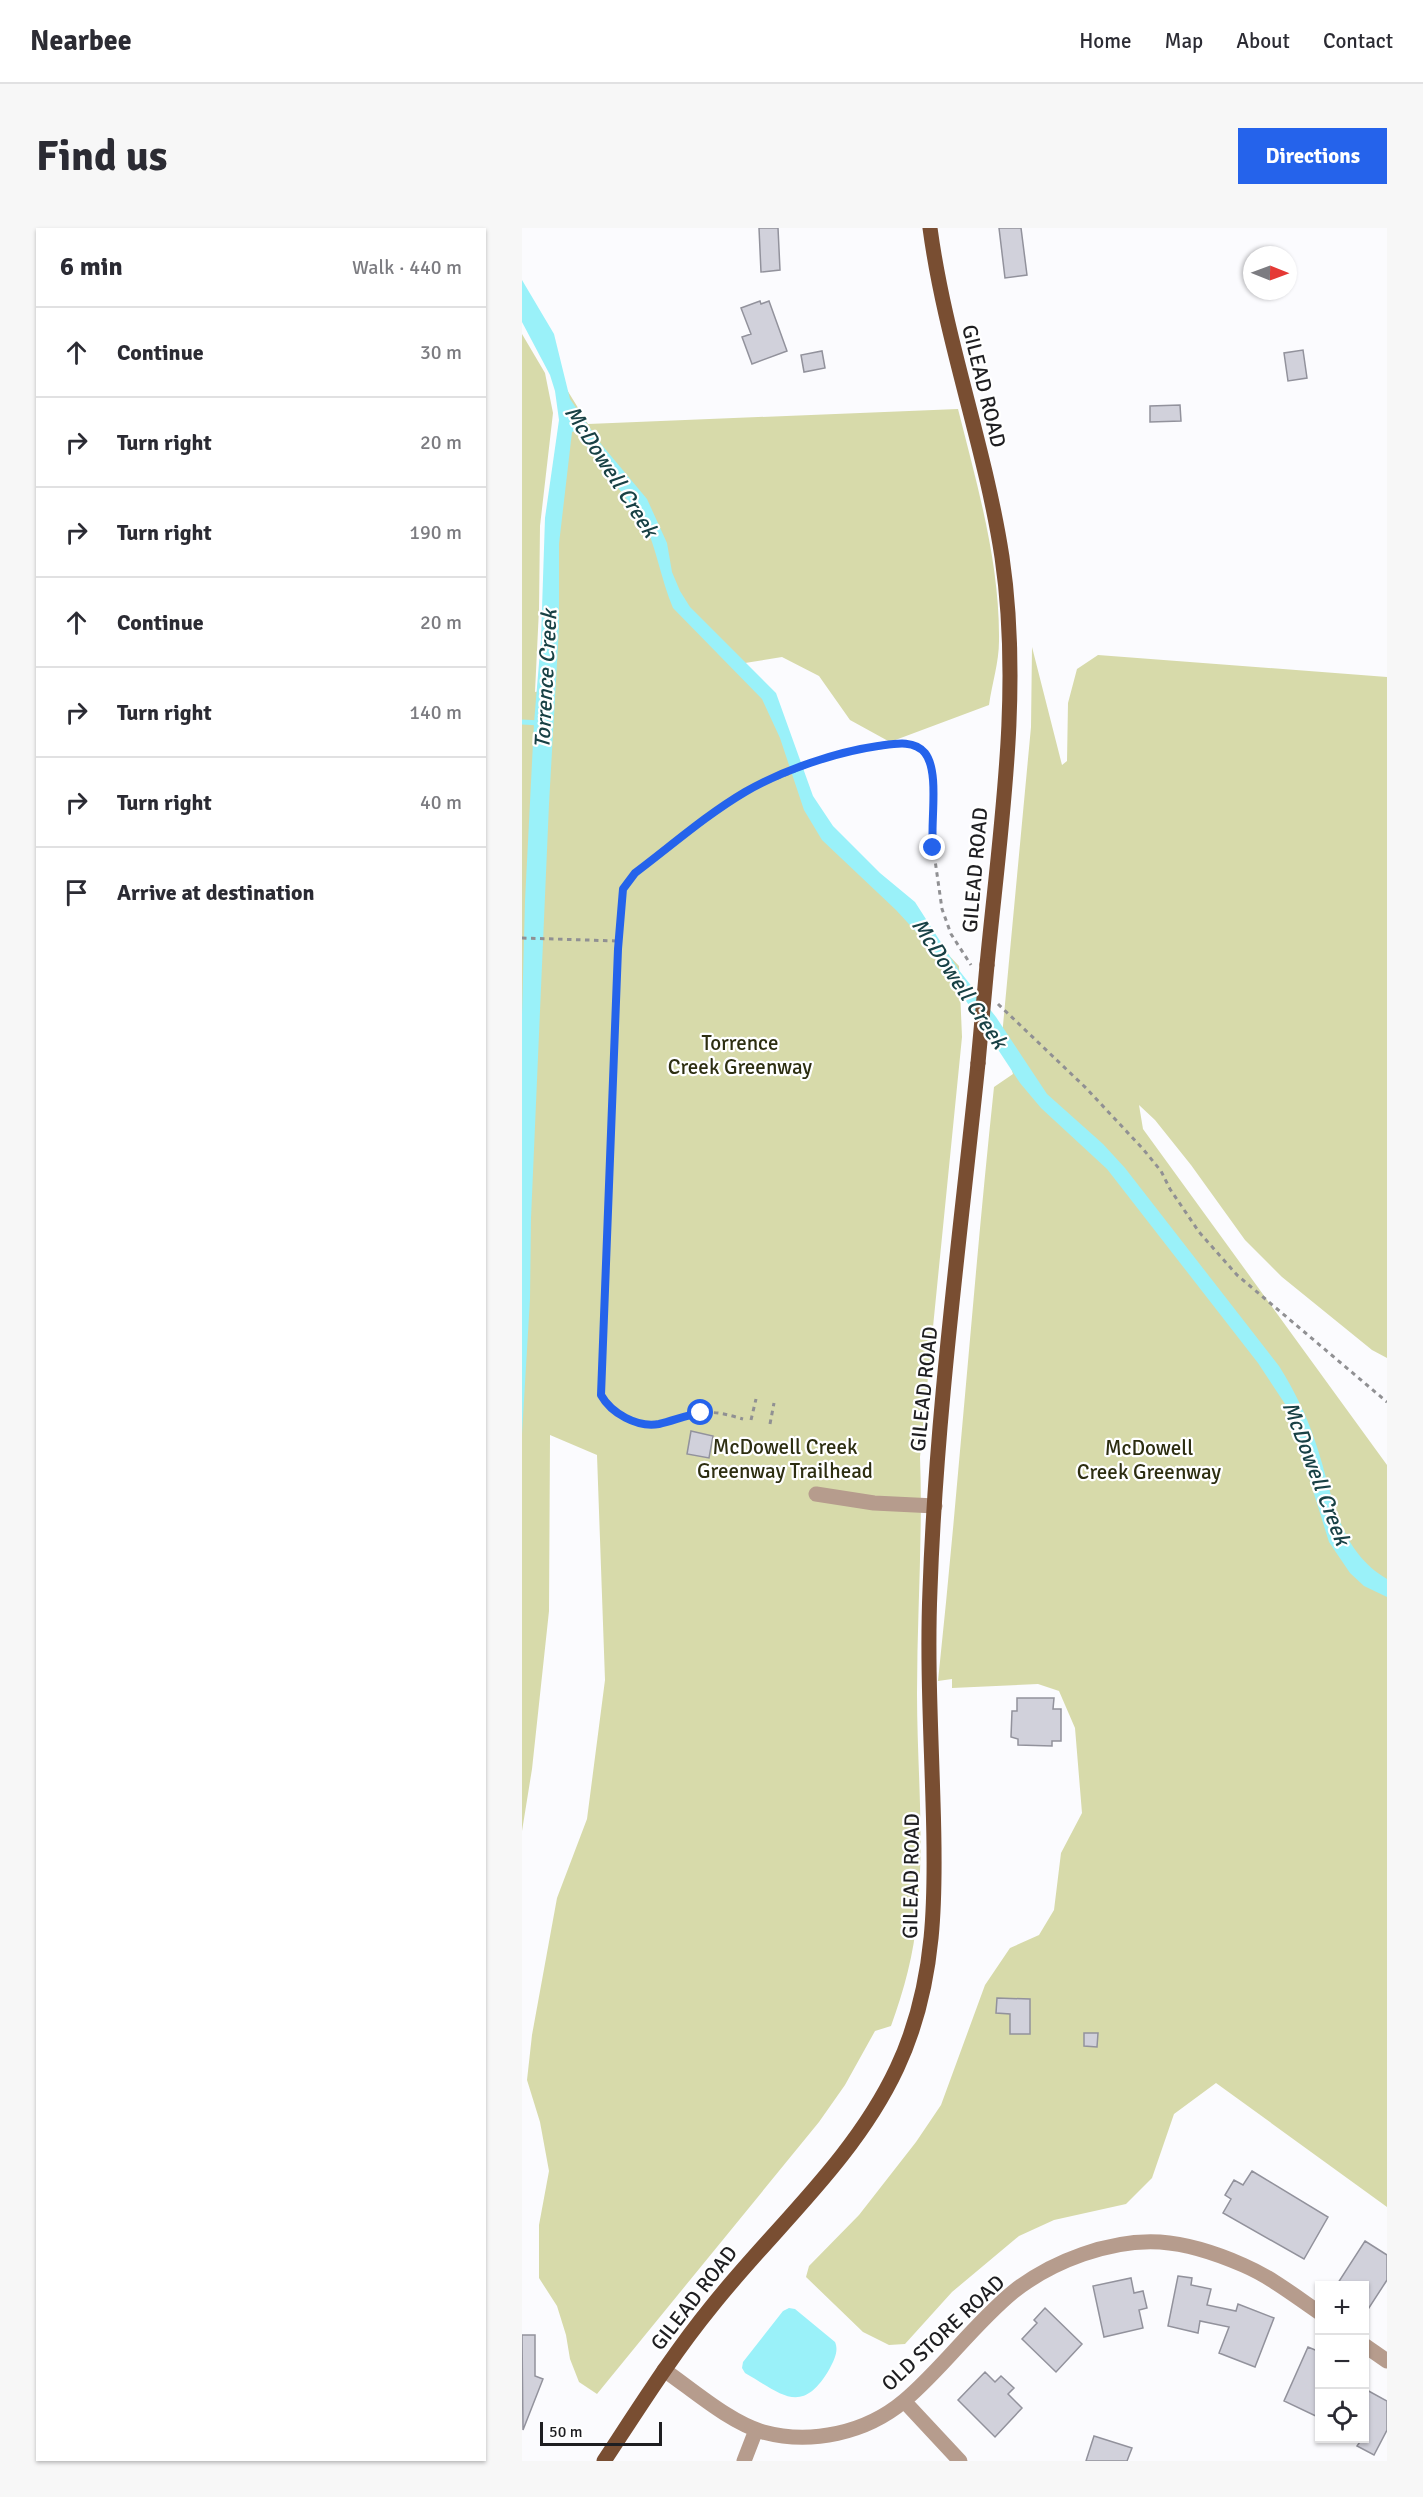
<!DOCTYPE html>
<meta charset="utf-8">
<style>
body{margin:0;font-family:Signika,sans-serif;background:#f7f7f7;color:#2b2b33}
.controls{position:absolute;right:18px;bottom:18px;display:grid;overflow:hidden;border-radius:0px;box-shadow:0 2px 4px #0004}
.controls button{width:54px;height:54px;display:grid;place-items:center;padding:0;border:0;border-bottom:2px solid #e1e1e2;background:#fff;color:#2b2b33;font:30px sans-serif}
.compass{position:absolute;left:721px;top:18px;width:54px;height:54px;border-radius:50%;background:#fff;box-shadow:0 2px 4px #0004;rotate:91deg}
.scale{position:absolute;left:18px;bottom:15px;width:122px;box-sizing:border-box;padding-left:6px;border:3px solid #1e1e21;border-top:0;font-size:16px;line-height:21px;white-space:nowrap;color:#1e1e21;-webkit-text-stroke:4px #fff;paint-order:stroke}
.stop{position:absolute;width:18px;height:18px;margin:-14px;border:4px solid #2563eb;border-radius:50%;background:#fff}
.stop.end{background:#2563eb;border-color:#fff;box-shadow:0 2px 6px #0008}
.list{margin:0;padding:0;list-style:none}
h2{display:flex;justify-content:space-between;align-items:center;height:78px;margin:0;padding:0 24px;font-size:26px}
h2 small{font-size:20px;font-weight:400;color:#7c7c81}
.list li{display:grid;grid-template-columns:39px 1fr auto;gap:18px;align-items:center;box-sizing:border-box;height:90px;padding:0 24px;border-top:2px solid #e1e1e2}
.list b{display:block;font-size:22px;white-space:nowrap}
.list em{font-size:20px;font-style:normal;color:#7c7c81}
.icon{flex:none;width:33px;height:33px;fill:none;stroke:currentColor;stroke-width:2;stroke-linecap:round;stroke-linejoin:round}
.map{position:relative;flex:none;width:865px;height:2233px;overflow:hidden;border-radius:0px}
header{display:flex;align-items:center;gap:36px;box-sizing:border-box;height:84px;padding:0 30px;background:#fff;border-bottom:2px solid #e1e1e2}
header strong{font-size:28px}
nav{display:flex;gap:33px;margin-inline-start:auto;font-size:21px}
.intro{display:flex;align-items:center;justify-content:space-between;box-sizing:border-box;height:144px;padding:0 36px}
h1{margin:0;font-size:42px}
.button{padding:15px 27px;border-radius:0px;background:#2563eb;color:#fff;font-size:21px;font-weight:700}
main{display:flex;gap:36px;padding:0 36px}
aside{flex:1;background:#fff;border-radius:0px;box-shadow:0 2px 4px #0004}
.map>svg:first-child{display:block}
.green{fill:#d7daaa}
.water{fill:#9af1f9}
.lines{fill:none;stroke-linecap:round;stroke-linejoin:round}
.stream{stroke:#9af1f9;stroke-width:5}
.building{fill:#d1d1db;stroke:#92929c;stroke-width:1.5}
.path{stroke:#909093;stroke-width:3;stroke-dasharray:4.5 4.5;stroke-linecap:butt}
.minor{stroke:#b69c8d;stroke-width:15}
.major{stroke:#794e32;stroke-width:15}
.major-bridge{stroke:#794e32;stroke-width:15}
.route{stroke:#2563eb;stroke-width:8}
.labels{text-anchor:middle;stroke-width:4.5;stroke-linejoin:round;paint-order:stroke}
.street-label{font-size:21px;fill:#1e1e21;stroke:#fff}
.park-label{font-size:21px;fill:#2d2e11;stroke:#fff}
.water-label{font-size:22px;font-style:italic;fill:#184145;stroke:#fff}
</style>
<header>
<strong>Nearbee</strong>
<nav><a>Home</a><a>Map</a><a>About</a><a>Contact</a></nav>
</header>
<div class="intro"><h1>Find us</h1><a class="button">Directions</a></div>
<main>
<aside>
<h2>6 min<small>Walk · 440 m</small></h2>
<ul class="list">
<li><svg class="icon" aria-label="ahead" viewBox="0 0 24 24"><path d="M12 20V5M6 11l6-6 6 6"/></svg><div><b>Continue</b></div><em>30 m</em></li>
<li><svg class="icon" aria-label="right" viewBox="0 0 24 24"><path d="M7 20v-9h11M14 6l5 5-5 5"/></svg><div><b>Turn right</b></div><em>20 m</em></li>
<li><svg class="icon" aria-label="right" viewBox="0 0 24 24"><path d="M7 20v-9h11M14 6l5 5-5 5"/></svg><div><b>Turn right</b></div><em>190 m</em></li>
<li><svg class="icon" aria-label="ahead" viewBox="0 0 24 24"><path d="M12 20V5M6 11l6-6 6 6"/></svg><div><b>Continue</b></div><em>20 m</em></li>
<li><svg class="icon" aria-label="right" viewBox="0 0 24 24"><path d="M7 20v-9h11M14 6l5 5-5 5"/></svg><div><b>Turn right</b></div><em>140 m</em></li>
<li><svg class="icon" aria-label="right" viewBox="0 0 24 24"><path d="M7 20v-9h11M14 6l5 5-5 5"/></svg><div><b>Turn right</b></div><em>40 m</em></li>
<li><svg class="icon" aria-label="arrive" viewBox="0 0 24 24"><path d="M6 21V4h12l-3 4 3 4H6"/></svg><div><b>Arrive at destination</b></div></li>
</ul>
</aside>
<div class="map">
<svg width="865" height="2233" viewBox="0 0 865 2233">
<rect width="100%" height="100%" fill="#fbfbfe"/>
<path class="green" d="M 0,106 L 23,145 L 31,185 L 18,298 L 17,381 L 13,464 L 29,461 L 42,157 L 66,196 L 436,181 C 455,257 478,334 477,413 C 477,434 470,456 467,477 L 368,514 L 328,492 L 297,448 L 260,429 L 223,435 L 253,480 L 287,580 L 437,738 L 440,809 L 398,1229 C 401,1307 395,1386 395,1465 C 395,1539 403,1614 395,1688 C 392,1726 382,1762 369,1798 L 353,1803 L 323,1857 L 297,1894 L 75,2166 L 57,2154 L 48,2131 L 44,2107 L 35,2078 L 17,2050 L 17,1997 L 27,1943 L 18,1894 L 5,1852 L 10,1807 L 35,1670 L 65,1591 L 83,1452 L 75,1227 L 28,1207 L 27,1383 L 10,1541 L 0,1603 Z
M 510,419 L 540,537 L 545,533 L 546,475 L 555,441 L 576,427 L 865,449 L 865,1130 L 850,1122 L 760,1049 L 723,1012 L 669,937 L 633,892 L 617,877 L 621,901 L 865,1237 L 865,1979 L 694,1855 L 652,1886 L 630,1950 L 604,1976 L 532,1992 L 497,2008 L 430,2064 L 383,2116 L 367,2117 L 341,2104 L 284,2049 L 287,2038 L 337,1987 L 394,1914 L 419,1877 L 463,1757 L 488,1720 L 517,1707 L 532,1682 L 539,1625 L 560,1585 L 553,1500 L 537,1463 L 516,1456 L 430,1460 L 430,1451 L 416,1453 C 437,1255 451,1057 472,859 L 491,846 L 480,808 L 509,499 Z"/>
<path class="water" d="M 0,52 L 32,106 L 48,171 L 79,216 L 125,271 L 145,315 L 150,344 L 158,363 L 168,379 L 254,465 L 291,568 L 311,598 L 358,645 L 393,674 L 436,741 L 474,789 L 525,866 L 581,916 L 603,940 L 757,1138 C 772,1162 784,1186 793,1213 C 811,1264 814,1321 865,1351 L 865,1369 L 842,1358 L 828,1345 L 807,1314 L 765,1179 L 736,1135 L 585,941 L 519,880 L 498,855 L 410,721 L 374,682 L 300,612 L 282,582 L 258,510 L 240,471 L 151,380 C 139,352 135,321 122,294 L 53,203 L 50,204 L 37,316 L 37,400 L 27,576 L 9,990 L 8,1071 L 0,1206 L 0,787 L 3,673 L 12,495 L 19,411 L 23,290 L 37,192 L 33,163 L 28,147 L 0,94 Z
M 267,2080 L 273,2081 L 313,2114 C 317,2123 312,2132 308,2140 C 280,2189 260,2166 223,2145 L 220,2140 L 221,2134 L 261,2083 Z"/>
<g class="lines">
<path class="stream" d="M 0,494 L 18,495"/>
</g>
<path class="building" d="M 237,0 L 256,0 L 258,42 L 239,44 Z
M 477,0 L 499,0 L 505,47 L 483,50 Z
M 238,73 L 239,76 L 247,73 L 265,123 L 230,136 L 220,109 L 229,106 L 219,80 Z
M 781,122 L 785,150 L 766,153 L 762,125 Z
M 300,123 L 303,140 L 282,144 L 279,127 Z
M 658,177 L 659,193 L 628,194 L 628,178 Z
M 169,1203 L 191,1208 L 187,1230 L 165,1226 Z
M 495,1470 L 532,1470 L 531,1481 L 539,1481 L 539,1513 L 530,1513 L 530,1518 L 496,1517 L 496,1511 L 489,1509 L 490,1483 L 495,1483 Z
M 475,1770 L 508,1771 L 508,1806 L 488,1806 L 488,1786 L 474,1785 Z
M 562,1805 L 576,1805 L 575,1819 L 562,1818 Z
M 730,1943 L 806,1989 L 782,2031 L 701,1985 L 709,1971 L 703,1967 L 712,1952 L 721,1957 Z
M 843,2013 L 865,2027 L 865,2052 L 843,2086 L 843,2058 L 814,2058 Z
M 656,2048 L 670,2050 L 669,2057 L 689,2061 L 685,2077 L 714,2083 L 716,2076 L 752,2090 L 733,2139 L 697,2125 L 707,2099 L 678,2093 L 676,2105 L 646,2098 Z
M 609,2050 L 612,2065 L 621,2063 L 625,2080 L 617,2082 L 621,2100 L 582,2109 L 571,2058 Z
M 523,2080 L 560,2116 L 534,2144 L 500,2111 L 515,2095 L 512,2092 Z
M 0,2107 L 13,2107 L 13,2148 L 21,2151 L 1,2202 Z
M 786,2119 L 798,2124 L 798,2190 L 762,2173 Z
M 463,2144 L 473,2154 L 479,2148 L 492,2160 L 486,2166 L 500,2180 L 473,2209 L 436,2172 Z
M 843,2161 L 865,2173 L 865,2202 L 852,2227 L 835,2218 L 840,2211 L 843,2211 Z
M 572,2208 L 610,2220 L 605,2233 L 564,2233 Z"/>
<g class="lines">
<path class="path" d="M 0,710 L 96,713 L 79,1167 C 89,1185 113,1198 134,1196 C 149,1195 164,1186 180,1185 C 194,1183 207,1187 221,1191
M 96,713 L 99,670 L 104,654 L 155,614 L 224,563 L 322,523 L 377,515 L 387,516 L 397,519 L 404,526 L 408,536 L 410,547 L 409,604 L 420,681 L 429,706 L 449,737
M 476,776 L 564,860 L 621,921 L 639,943 L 648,961 L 677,1004 L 715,1047 L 865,1174
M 229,1192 L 234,1171
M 248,1196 L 252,1175"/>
<path class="minor" d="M 294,1266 L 352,1275 L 413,1278
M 842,2117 L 865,2133
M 142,2142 C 171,2162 207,2194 241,2204 C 289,2217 344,2205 382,2173 C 421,2140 451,2097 491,2064 C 530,2033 589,2011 638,2014 C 666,2016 696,2026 721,2037 C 749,2049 773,2068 798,2085
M 382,2173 L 438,2233
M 222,2233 L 234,2202"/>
<path class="major" d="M 408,0 C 423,112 463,218 480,329 C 500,464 478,602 465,737
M 82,2233 C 117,2180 150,2127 190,2078 C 252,2000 332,1932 375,1840 C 415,1755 414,1665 411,1574 C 409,1503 405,1432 408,1362 C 414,1187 438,1010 456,835"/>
<path class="major-bridge" d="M 456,835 L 465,737"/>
</g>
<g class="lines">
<path class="route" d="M 179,1185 C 164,1187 151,1193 137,1196 C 115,1200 89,1185 79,1167 L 96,721 L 101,661 L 113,645 C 149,618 184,587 223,564 C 261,542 314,524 356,518 C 371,516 392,511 403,525 C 418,544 408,595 411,620"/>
</g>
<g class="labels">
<g class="street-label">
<text transform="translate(462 158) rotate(76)" y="7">GILEAD ROAD</text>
<text transform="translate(453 642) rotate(-85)" y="7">GILEAD ROAD</text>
<text transform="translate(402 1161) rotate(-84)" y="7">GILEAD ROAD</text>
<text transform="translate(389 1648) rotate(-89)" y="7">GILEAD ROAD</text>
<text transform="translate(172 2070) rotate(-52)" y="7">GILEAD ROAD</text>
<text transform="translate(421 2105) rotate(-43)" y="7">OLD STORE ROAD</text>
</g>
<g class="park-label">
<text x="218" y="822">Torrence<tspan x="218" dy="24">Creek Greenway</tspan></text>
<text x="263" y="1226">McDowell Creek<tspan x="263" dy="24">Greenway Trailhead</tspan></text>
<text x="627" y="1227">McDowell<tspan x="627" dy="24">Creek Greenway</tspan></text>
</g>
<g class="water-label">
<text transform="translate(90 243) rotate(57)" y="8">McDowell Creek</text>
<text transform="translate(23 451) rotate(-87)" y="8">Torrence Creek</text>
<text transform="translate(438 755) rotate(56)" y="8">McDowell Creek</text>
<text transform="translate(795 1245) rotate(69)" y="8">McDowell Creek</text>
</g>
</g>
</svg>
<div class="controls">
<button>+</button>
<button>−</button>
<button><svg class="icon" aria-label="locate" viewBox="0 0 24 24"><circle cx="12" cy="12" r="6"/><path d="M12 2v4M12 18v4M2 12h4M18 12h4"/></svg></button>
</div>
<svg class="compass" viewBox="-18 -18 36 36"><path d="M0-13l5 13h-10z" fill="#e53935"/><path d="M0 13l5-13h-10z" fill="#7c7c81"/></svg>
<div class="scale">50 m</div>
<div class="stop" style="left:179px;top:1185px"></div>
<div class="stop end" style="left:411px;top:620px"></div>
</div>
</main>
